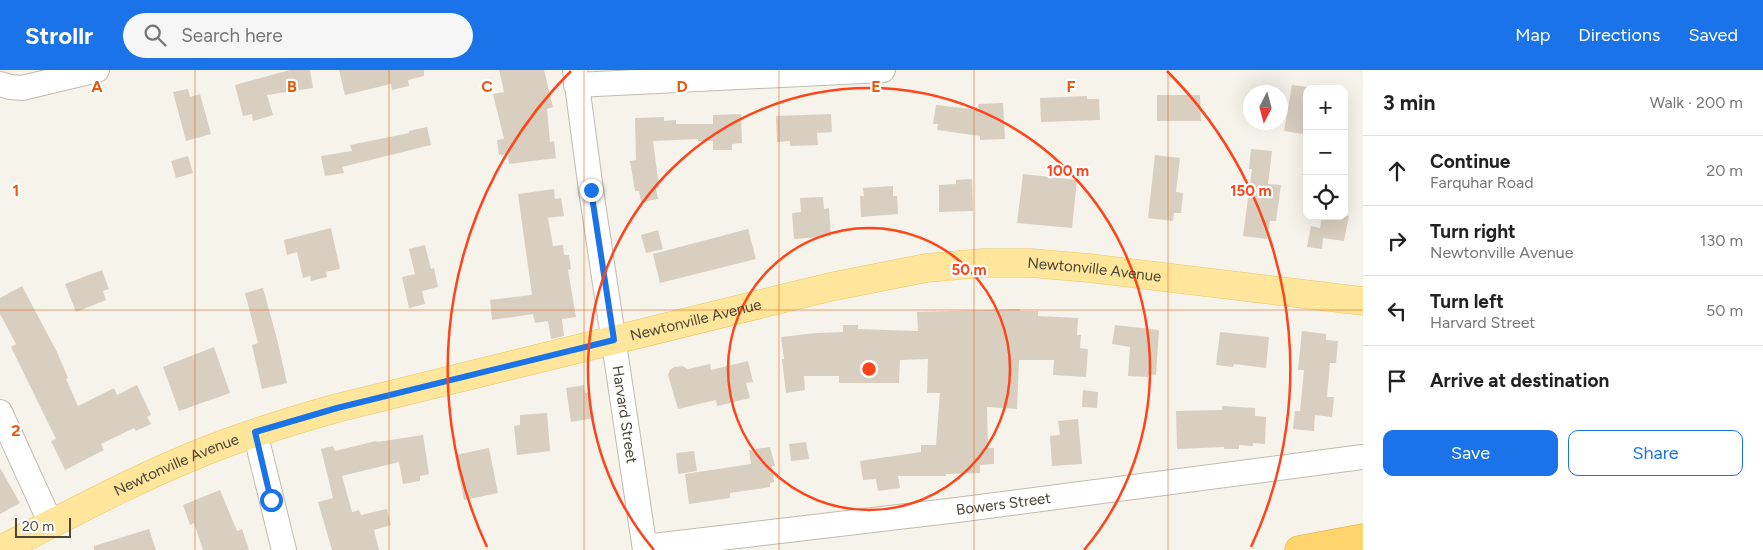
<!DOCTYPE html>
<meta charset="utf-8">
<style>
body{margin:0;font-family:Figtree,sans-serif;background:#f6f6f6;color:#222}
.controls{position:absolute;right:15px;top:15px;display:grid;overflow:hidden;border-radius:10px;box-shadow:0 5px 20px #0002}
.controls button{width:45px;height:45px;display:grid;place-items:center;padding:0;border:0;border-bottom:1px solid #e0e0e0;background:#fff;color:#222;font:25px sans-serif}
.compass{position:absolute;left:1243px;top:15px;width:45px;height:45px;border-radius:50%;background:#fff;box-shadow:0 5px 20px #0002;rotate:186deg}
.scale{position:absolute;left:15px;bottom:12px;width:56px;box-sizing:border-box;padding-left:5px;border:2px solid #4b4438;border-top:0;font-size:14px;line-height:18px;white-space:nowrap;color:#4b4438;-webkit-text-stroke:4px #fff;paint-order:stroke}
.stop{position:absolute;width:15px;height:15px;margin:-11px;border:4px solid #1a73e8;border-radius:50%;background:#fff}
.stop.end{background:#1a73e8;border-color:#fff;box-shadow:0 1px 5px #0008}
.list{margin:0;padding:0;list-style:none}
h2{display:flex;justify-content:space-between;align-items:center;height:65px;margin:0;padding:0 20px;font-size:21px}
h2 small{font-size:16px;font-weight:400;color:#767676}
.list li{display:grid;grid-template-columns:32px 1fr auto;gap:15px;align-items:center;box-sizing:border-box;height:70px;padding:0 20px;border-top:1px solid #e0e0e0}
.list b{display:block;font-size:19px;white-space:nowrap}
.list p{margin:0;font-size:16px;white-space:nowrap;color:#767676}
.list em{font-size:16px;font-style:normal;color:#767676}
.actions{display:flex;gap:10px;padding:15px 20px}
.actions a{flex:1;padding:11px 0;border:1px solid #1a73e8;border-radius:10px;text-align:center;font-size:18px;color:#1a73e8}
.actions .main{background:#1a73e8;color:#fff}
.icon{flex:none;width:28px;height:28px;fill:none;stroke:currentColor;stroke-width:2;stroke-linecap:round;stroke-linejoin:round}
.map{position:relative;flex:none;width:1363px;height:480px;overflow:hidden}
header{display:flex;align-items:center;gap:30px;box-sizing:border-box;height:70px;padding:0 25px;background:#1a73e8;color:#fff}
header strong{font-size:24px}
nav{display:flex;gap:28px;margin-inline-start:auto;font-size:18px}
.search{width:350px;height:45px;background:#f6f6f6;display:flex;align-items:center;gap:12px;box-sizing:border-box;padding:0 18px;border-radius:28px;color:#767676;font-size:19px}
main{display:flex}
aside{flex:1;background:#fff}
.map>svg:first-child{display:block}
.building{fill:#d8cfc0}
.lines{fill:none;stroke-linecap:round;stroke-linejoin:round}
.minor-casing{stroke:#c2bbad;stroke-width:26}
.major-casing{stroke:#e9c666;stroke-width:29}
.highway-casing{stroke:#e4aa37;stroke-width:29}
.minor{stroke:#fff;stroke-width:24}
.major{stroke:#ffe69b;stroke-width:28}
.highway{stroke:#ffd46d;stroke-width:28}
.route{stroke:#1a73e8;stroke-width:6}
.grid{fill:none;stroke:#e8590c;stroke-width:1;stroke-opacity:0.55}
.ring{fill:none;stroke:#ff4419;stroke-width:2.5}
.labels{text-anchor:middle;stroke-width:4.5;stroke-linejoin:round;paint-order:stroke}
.street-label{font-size:15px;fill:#4b4438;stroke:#fff}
.grid-label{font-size:16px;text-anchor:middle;font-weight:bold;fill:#e8590c;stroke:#fff;stroke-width:4.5;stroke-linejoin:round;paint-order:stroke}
.centre{fill:#ff4419;stroke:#fff;stroke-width:2.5}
.ring-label{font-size:15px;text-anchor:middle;font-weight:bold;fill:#ff4419;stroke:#fff;stroke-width:4.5;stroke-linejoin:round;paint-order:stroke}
</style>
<header>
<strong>Strollr</strong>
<div class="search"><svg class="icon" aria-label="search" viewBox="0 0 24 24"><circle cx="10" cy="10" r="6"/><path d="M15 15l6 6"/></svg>Search here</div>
<nav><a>Map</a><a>Directions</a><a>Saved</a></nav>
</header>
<main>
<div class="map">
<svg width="1363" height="480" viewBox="0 0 1363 480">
<rect width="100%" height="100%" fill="#f6f3eb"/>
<path class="building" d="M 290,0 L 310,0 L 313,18 L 267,25 L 273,45 L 253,51 L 252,44 L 243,46 L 235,15 Z
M 339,0 L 424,0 L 424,6 L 408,10 L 409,16 L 392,20 L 391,14 L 345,25 Z
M 499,0 L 544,0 L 553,37 L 547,39 L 550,72 L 554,71 L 556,88 L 509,94 L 508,84 L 499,85 L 497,70 L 504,69 L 493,24 L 504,22 Z
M 1292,15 L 1307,17 L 1307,43 L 1304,64 L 1284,61 Z
M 188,19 L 190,27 L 200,24 L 211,64 L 186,71 L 173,22 Z
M 1157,25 L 1200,25 L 1201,51 L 1157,51 Z
M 1087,26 L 1087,29 L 1099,29 L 1100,50 L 1041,52 L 1040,28 Z
M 1003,33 L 1005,69 L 980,70 L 980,66 L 937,60 L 938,54 L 933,54 L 936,35 L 979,40 L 978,34 Z
M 741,44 L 742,73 L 732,74 L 732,80 L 713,80 L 713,71 L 698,71 L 698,69 L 653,71 L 659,117 L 656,118 L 658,129 L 641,132 L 639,121 L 635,121 L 630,91 L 636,90 L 635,48 L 664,47 L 664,51 L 676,50 L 676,54 L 713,54 L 713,45 Z
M 831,44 L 832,62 L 817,63 L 818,75 L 790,76 L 790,71 L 777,72 L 776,46 Z
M 427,57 L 431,75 L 342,97 L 344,103 L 325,106 L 321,86 L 352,81 L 350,75 L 409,63 L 409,61 Z
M 1251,79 L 1272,81 L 1268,114 L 1281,115 L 1276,151 L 1270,151 L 1267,169 L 1243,166 L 1252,99 L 1249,99 Z
M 1155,85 L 1180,88 L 1176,122 L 1183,123 L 1181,143 L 1174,143 L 1173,151 L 1148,148 Z
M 188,86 L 193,103 L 176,108 L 171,91 Z
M 1023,104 L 1077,110 L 1072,158 L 1017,153 Z
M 972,109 L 973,141 L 939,142 L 939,115 L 956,114 L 956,110 Z
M 893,116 L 893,126 L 897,126 L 898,144 L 861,147 L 860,126 L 864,126 L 863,118 Z
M 554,119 L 555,129 L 561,128 L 564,146 L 548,148 L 553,176 L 563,175 L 564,185 L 569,185 L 571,199 L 568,200 L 576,247 L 562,249 L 564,266 L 551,269 L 548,251 L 535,253 L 533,244 L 492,250 L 490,230 L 532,225 L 518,124 Z
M 823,127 L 824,139 L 829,138 L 831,166 L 794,169 L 792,143 L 801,142 L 800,128 Z
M 1322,146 L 1349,146 L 1344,171 L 1323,168 L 1322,179 L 1307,177 L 1311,156 L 1320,158 Z
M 331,158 L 340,199 L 326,202 L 327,207 L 311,211 L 310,206 L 303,208 L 297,182 L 287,185 L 284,170 Z
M 748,159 L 756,189 L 660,213 L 653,184 Z
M 658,160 L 663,179 L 646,183 L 641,165 Z
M 425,175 L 431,199 L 434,198 L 438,217 L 422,221 L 425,234 L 409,238 L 402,207 L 415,204 L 409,179 Z
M 102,200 L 109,219 L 103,221 L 106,230 L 76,242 L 65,214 Z
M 22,216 L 57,282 L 68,308 L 66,309 L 78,336 L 114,318 L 117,325 L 137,315 L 151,345 L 147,347 L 151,354 L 136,361 L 134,358 L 101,374 L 104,380 L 65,400 L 51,371 L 56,369 L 11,277 L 16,274 L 0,244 L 0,228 Z
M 263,218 L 277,269 L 287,313 L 262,319 L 252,275 L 258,273 L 245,223 Z
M 1020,239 L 1020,241 L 1038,241 L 1038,246 L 1078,248 L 1077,265 L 1081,265 L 1080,278 L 1088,279 L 1086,307 L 1053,305 L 1054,290 L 1019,290 L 1017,339 L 987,337 L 988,378 L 994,378 L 994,394 L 980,395 L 980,403 L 946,404 L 946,406 L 898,406 L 900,418 L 878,421 L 876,409 L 863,410 L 860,391 L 921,382 L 921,375 L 936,375 L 940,323 L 927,323 L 928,289 L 900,290 L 899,313 L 839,313 L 839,306 L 804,306 L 805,320 L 786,323 L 782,289 L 784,289 L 781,267 L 816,263 L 843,262 L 843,255 L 858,255 L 858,259 L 918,261 L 917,242 Z
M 1115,255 L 1159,260 L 1156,305 L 1148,304 L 1148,307 L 1128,306 L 1130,277 L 1112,274 Z
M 1302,261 L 1326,264 L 1326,270 L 1338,271 L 1336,293 L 1330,293 L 1327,327 L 1334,327 L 1332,347 L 1315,345 L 1314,361 L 1293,359 L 1295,341 L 1300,341 L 1304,300 L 1298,300 Z
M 1220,262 L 1269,267 L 1266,298 L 1234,294 L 1233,297 L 1216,295 Z
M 214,277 L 230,323 L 179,341 L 163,297 Z
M 748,291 L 753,312 L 746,313 L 750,328 L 717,336 L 716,330 L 678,339 L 668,305 L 670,300 L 674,297 L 682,296 L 688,299 L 710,294 L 711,300 Z
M 584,315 L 585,323 L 589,322 L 594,348 L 571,352 L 566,318 Z
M 1083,320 L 1098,322 L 1097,338 L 1082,337 Z
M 1222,336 L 1255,338 L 1255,346 L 1266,347 L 1265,374 L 1253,373 L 1253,376 L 1239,375 L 1239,379 L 1224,379 L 1224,377 L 1177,379 L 1176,341 L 1222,340 Z
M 547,343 L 550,381 L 517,385 L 514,356 L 520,355 L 520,345 Z
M 1078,349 L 1082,394 L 1052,396 L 1050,366 L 1060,365 L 1058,351 Z
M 423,365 L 429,404 L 420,406 L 420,411 L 403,414 L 399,392 L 342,406 L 352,442 L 359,440 L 361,445 L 387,439 L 391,455 L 374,460 L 379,480 L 332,480 L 318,432 L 333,428 L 321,379 L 333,376 L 335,381 L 376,371 L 377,372 Z
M 806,372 L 809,389 L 791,391 L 789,374 Z
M 770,377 L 775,396 L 772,396 L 774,412 L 770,413 L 770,417 L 730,423 L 730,428 L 689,434 L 685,404 L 751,394 L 749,380 Z
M 489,378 L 498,423 L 464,430 L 455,385 Z
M 694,381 L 697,401 L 678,404 L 676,383 Z
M 0,398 L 20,433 L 0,444 Z
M 220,420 L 237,461 L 242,459 L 249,480 L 203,480 L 194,453 L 190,455 L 183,435 Z
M 149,459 L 156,480 L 94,480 L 94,476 Z"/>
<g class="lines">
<g class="minor-casing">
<g id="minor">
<path id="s1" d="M 575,0 L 591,120 L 645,480"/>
<path d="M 0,14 L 10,17 L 22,18 L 97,0"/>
<path d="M 576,15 L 883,0"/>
<path d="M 0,342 L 51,454"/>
<path d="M 255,362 L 284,480"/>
<path id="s2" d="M 645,477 L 957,440 L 1363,387"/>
</g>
</g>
<g class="major-casing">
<g id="major">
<path id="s3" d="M 0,480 C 67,446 133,410 203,382 C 247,364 291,351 337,338 L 830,217 L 926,198 L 983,193 L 1031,193 L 1089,198 L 1363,231"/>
</g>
</g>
<g class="highway-casing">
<path id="highway" d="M 1299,480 L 1363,468"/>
</g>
<use href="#minor" class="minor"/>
<use href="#major" class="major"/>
<use href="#highway" class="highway"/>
</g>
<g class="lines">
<path class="route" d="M 271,430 L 255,362 L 337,338 L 614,270 L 591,120"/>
</g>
<path class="grid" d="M 195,0 L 195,480M 389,0 L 389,480M 584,0 L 584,480M 779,0 L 779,480M 974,0 L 974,480M 1168,0 L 1168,480M 0,240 L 1363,240"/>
<g class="ring">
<circle cx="869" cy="299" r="141"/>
<path d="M654 480A281 281 0 1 1 1084 480"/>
<path d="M487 477A422 422 0 0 1 571 1M1167 1A422 422 0 0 1 1251 477"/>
</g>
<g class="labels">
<g class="street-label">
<text dy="5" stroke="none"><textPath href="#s3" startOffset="1141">Newtonville Avenue</textPath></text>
<text dy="5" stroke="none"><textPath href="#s3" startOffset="736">Newtonville Avenue</textPath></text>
<text dy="5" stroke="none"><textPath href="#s1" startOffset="348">Harvard Street</textPath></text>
<text dy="5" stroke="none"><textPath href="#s3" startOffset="196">Newtonville Avenue</textPath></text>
<text dy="5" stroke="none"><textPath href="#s2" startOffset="361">Bowers Street</textPath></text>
</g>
</g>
<g class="grid-label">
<text x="97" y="22">A</text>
<text x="292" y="22">B</text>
<text x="487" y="22">C</text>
<text x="682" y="22">D</text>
<text x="876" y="22">E</text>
<text x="1071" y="22">F</text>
<text x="16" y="126">1</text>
<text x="16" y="366">2</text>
</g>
<circle cx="869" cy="299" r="8" class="centre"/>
<g class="ring-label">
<text x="1068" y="106">100 m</text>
<text x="1251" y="126">150 m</text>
<text x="969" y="205">50 m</text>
</g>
</svg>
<div class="controls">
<button>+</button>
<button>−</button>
<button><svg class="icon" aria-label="locate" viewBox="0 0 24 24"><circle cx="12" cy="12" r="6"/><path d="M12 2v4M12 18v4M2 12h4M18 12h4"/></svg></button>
</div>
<svg class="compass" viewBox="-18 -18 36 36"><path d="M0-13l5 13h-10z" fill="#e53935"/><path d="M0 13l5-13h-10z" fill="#767676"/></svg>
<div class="scale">20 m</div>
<div class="stop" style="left:271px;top:430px"></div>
<div class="stop end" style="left:591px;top:120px"></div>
</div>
<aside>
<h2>3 min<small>Walk · 200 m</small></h2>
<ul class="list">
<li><svg class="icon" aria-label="ahead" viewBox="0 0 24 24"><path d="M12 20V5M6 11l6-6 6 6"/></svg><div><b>Continue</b><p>Farquhar Road</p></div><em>20 m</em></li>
<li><svg class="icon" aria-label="right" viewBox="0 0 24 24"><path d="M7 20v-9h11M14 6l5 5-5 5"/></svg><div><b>Turn right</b><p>Newtonville Avenue</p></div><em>130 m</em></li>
<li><svg class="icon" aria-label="left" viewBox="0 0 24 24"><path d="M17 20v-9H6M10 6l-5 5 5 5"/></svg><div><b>Turn left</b><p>Harvard Street</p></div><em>50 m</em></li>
<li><svg class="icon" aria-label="arrive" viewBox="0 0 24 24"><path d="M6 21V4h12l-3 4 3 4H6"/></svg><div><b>Arrive at destination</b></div></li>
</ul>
<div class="actions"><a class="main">Save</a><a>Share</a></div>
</aside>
</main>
